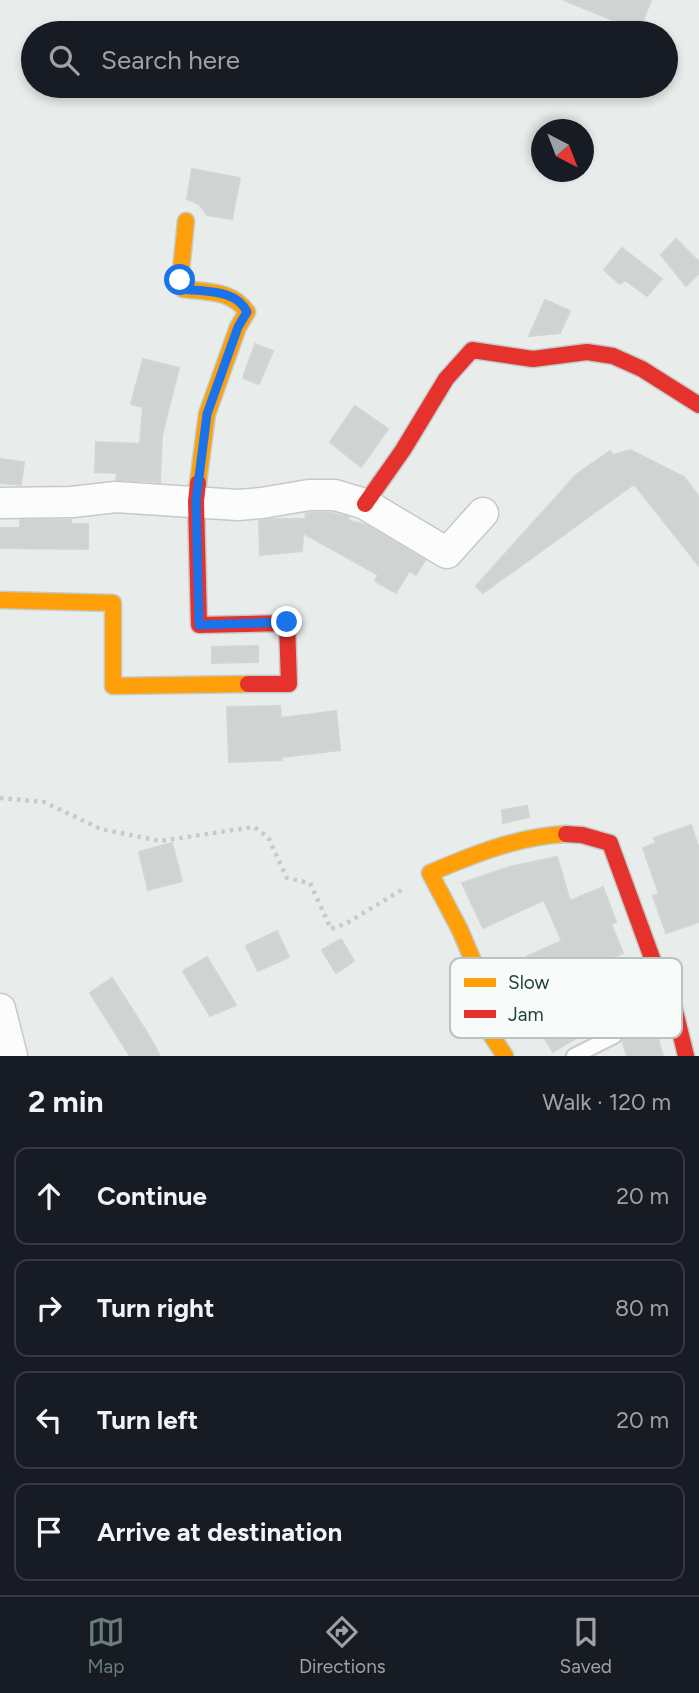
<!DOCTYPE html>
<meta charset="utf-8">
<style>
body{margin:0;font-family:Figtree,sans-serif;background:#20242c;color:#f1f3f6}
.compass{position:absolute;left:531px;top:119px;width:63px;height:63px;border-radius:50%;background:#171b24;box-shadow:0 4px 10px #0003;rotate:138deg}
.stop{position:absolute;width:21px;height:21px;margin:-16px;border:5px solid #1a73e8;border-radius:50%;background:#fff}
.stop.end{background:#1a73e8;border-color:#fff;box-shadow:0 2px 7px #0008}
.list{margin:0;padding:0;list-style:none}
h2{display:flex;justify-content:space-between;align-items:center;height:91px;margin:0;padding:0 28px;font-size:30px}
h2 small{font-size:23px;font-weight:400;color:#9ea1a6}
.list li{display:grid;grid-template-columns:46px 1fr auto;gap:21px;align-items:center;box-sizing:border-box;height:98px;margin:0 14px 14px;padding:0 14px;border:2px solid #363941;border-radius:14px}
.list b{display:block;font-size:26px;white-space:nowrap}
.list em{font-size:23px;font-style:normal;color:#9ea1a6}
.icon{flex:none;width:38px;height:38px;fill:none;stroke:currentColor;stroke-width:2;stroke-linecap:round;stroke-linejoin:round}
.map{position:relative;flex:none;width:699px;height:1056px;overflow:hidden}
.search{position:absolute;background:#171b24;box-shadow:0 4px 10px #0003;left:21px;right:21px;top:21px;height:77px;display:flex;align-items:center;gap:18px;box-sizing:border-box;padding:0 24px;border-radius:38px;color:#9ea1a6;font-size:26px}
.sheet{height:539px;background:#171b24}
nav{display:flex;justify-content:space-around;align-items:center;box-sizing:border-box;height:98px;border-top:2px solid #363941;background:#171b24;font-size:19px;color:#9ea1a6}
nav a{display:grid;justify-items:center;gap:4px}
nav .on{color:#697e78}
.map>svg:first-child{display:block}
.building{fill:#cfd4d2;stroke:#d1d6d4;stroke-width:2}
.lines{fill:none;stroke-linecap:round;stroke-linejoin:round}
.lane-casing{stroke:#c5cac8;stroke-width:18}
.street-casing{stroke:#c5cac8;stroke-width:33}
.slow-casing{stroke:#c3cbc8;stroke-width:19}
.jam-casing{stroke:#c3cbc8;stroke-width:19}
.path{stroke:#c3ccca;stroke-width:4.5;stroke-dasharray:3.5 5;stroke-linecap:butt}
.lane{stroke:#fcfcfc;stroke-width:14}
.street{stroke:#fcfcfc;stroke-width:30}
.slow{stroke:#ff9f0a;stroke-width:16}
.jam{stroke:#e5322d;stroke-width:16}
.route{stroke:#1a73e8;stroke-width:9}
.key{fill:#f7fbf9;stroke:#b8c4c0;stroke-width:2}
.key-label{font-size:19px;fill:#24423a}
</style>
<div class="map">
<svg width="699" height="1056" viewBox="0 0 699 1056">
<rect width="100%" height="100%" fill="#e8edeb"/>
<path class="building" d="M 564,0 L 651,0 L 639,31 Z
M 192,169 L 240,178 L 232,219 L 207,215 L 199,204 L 187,199 Z
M 676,239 L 699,262 L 699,273 L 686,286 L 661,255 Z
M 622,248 L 662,279 L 647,296 L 625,280 L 620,284 L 604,270 Z
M 545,300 L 570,311 L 560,333 L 529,336 Z
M 255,344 L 273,351 L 259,384 L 243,378 Z
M 143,359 L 179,368 L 162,435 L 160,482 L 116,480 L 117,473 L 95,472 L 96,442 L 140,444 L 143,407 L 131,404 Z
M 355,406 L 388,429 L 361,467 L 330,442 Z
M 630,450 L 684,477 L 699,497 L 699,566 L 634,484 L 483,593 L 476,586 L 577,474 L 610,451 L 613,455 Z
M 0,459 L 24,462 L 21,485 L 0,483 Z
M 306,513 L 332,513 L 348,517 L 350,521 L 366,525 L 425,560 L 416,575 L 409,571 L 396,593 L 375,581 L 378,575 L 303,533 Z
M 272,519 L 304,519 L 302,551 L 260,555 L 259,521 Z
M 20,520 L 71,520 L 71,524 L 88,524 L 88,549 L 0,548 L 0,528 L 20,528 Z
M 258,646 L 258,662 L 212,663 L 212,647 Z
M 280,706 L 281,718 L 336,711 L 340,750 L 282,757 L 282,760 L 229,762 L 227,707 Z
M 527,806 L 529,817 L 503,823 L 502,810 Z
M 691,825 L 699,849 L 699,922 L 666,933 L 653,896 L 659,894 L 643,848 L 656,843 L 654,838 Z
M 172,843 L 182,881 L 148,890 L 139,852 Z
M 557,857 L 570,901 L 603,887 L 616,922 L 611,924 L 623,953 L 611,959 L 612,962 L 585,973 L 611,1017 L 553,1052 L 524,1005 L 533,1000 L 517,965 L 528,961 L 526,957 L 562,941 L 544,900 L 483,928 L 462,883 L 509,867 Z
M 277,931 L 289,957 L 258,971 L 246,946 Z
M 341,939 L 354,961 L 336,973 L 322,950 Z
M 207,957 L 236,1005 L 210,1016 L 183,971 Z
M 112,978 L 146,1031 L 160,1056 L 130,1056 L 90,993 Z
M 654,1024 L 663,1056 L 627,1056 L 622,1040 L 623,1033 Z"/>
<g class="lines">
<g class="lane-casing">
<path id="lane" d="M 574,1056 L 614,1036"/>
</g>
<g class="street-casing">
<path id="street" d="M 0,503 L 72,502 L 116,497 L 238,505 L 262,503 L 309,495 L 335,495 L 365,504 L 447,553 L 483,513
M 0,1009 L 12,1056"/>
</g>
<g class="slow-casing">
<path id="slow" d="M 186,221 L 180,280 L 183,289 C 207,292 232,290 247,312 L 238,327 L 207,414 L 198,483
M 0,600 L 113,603 L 113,686 L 248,684
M 505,1056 L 482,1021 L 485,989 L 460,930 L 430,873 C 472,855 519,836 566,834"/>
</g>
<g class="jam-casing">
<path id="jam" d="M 198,483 L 196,501 L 199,625 L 287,623 L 289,684 L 248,684
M 365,504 L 403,450 L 446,379 L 472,350 L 533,359 L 587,352 L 613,356 L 642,369 L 699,405
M 566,834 L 582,835 L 610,843 L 652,958 L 674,1007 L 686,1056"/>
</g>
<path class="path" d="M 0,798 L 44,802 L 101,829 L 160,841 L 254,827 L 268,837 L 287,878 L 310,883 L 331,929 L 347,923 L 403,889"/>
<use href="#lane" class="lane"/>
<use href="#street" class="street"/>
<use href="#slow" class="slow"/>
<use href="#jam" class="jam"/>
</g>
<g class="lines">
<path class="route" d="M 180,280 L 183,289 C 205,292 236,289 247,312 L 238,327 L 207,414 L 196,501 L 199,625 L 287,622"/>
</g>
<rect x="450" y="958" width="232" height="80" rx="10" class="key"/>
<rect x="464" y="978" width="32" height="9" fill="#ff9f0a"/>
<rect x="464" y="1010" width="32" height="8" fill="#e5322d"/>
<g class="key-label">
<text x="508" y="989">Slow</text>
<text x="508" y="1021">Jam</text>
</g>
</svg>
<svg class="compass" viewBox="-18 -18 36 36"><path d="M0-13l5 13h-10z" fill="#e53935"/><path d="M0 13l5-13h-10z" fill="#9ea1a6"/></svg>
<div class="stop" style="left:180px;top:280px"></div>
<div class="stop end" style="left:287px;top:622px"></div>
<div class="search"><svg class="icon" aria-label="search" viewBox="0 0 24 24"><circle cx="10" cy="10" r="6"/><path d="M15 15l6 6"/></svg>Search here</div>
</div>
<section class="sheet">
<h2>2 min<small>Walk · 120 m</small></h2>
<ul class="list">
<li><svg class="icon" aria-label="ahead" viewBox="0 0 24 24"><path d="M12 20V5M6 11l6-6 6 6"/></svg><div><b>Continue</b></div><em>20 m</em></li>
<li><svg class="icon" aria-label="right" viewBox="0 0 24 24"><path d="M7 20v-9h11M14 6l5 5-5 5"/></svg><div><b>Turn right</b></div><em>80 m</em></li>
<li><svg class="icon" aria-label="left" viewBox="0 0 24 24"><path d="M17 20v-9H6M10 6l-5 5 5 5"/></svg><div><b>Turn left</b></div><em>20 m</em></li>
<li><svg class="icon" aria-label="arrive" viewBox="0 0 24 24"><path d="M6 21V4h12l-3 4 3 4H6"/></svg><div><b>Arrive at destination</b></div></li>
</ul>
</section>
<nav>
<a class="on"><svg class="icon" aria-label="map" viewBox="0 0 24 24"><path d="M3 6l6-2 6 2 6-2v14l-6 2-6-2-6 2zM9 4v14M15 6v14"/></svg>Map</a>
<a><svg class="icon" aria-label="directions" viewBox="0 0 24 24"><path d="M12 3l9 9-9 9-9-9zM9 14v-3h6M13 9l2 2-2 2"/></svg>Directions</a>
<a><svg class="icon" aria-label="saved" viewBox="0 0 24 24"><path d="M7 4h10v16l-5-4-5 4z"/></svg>Saved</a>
</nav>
